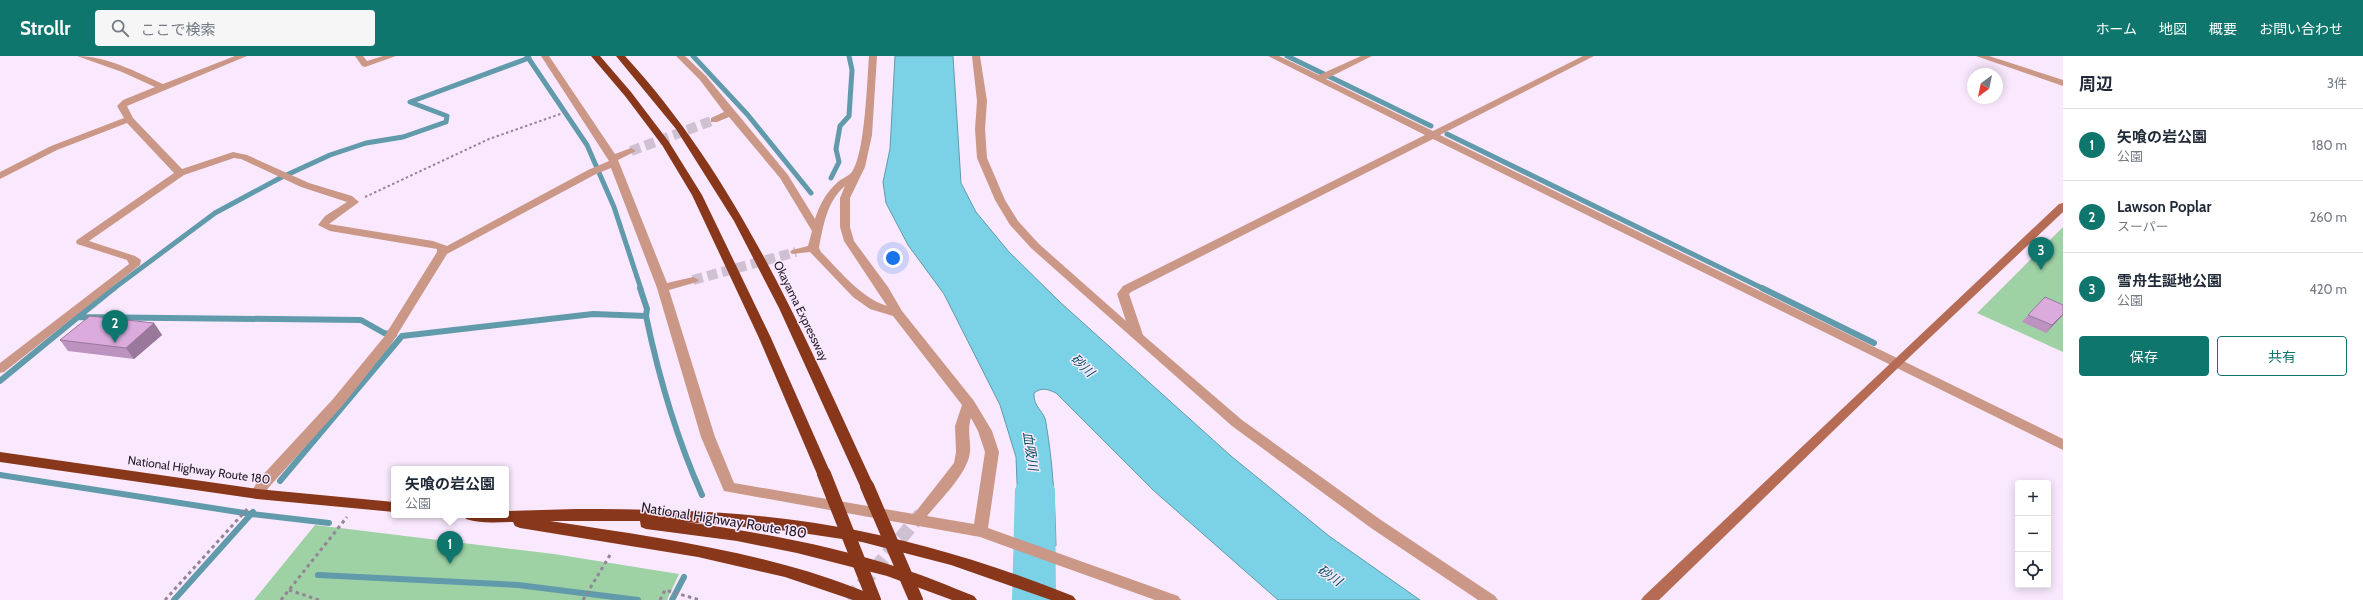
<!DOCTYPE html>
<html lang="ja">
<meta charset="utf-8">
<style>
body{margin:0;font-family:Cabin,"Noto Sans JP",sans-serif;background:#f6f6f7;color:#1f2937}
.controls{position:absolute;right:12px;bottom:12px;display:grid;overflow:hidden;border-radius:4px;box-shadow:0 2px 10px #0003}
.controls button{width:36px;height:36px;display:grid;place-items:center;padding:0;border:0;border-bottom:1px solid #e0e1e3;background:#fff;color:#1f2937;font:20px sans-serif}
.compass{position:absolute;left:1967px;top:12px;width:36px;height:36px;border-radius:50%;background:#fff;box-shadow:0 2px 10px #0003;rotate:213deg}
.you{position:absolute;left:893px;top:202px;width:14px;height:14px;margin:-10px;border:3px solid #fff;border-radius:50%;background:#1a73e8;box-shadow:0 0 0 6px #1a73e833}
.badge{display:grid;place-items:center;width:26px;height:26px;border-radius:50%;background:#0f766e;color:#fff;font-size:13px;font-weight:700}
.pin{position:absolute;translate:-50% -33px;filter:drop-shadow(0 1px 2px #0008)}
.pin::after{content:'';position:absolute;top:21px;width:14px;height:12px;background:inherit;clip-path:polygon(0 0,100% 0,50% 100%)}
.popup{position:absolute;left:391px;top:410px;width:118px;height:52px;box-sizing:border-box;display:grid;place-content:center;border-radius:4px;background:#fff;filter:drop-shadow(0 1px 3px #0005);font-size:13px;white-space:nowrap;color:#747a83}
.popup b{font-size:15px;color:#1f2937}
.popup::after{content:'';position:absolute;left:50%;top:100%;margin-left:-8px;border:8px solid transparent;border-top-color:#fff}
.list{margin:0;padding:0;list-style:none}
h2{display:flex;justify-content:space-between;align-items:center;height:52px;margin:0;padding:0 16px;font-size:17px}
h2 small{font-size:13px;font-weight:400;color:#747a83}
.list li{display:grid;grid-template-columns:26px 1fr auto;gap:12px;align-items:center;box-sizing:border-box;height:72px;padding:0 16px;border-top:1px solid #e0e1e3}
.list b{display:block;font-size:15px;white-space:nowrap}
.list p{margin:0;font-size:13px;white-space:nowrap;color:#747a83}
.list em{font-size:13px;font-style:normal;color:#747a83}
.actions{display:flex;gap:8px;padding:12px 16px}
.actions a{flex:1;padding:9px 0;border:1px solid #0f766e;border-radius:4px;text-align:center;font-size:14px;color:#0f766e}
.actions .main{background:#0f766e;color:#fff}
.icon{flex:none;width:22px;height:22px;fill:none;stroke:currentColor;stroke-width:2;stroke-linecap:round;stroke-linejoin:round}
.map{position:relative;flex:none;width:2063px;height:544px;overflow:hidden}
header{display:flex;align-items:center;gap:24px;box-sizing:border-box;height:56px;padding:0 20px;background:#0f766e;color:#fff}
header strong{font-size:19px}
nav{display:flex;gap:22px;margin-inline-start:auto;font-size:14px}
.search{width:280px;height:36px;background:#f6f6f7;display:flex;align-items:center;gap:10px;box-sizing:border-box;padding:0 14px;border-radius:4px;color:#747a83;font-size:15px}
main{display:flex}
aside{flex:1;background:#fff}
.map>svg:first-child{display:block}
.green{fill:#9ed1a4}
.water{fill:#7bd1e5;stroke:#609aab}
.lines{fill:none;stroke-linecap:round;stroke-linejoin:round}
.stream-far1{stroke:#609aab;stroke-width:5}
.stream{stroke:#609aab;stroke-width:6}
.river{fill:#7bd1e5;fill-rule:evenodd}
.street-tunnel-far1{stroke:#cfc0d2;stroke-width:10;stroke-dasharray:10 5;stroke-linecap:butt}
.street-tunnel{stroke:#cfc0d2;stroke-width:14;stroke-dasharray:14 6;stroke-linecap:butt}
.path-far1{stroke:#928696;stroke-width:2;stroke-dasharray:2.5 2.5;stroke-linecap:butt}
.path{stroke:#928696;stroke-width:3;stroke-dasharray:3.5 3.5;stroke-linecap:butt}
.street{fill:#cb9887;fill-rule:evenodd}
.secondary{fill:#b66c54;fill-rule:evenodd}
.highway{fill:#88371a;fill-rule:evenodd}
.highway-bridge{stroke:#88371a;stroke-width:14}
.wall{fill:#bc93bf}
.shaded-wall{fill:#99789b}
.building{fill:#dbabde;stroke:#99789b}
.labels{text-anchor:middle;stroke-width:3;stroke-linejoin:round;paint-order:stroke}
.street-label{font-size:12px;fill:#221a24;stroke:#fae9fe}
.water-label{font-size:13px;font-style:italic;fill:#00515e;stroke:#fae9fe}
.near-street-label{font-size:14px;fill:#221a24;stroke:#fae9fe}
</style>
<header>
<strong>Strollr</strong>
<div class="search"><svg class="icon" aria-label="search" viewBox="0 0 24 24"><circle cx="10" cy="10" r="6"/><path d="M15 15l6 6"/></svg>ここで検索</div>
<nav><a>ホーム</a><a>地図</a><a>概要</a><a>お問い合わせ</a></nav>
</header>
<main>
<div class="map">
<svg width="2063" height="544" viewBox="0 0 2063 544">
<rect width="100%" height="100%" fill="#fae9fe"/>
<path class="green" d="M 2063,171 L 2063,296 L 1977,257 Z
M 315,469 L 554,498 L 679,518 L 667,544 L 254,544 Z"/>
<path class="water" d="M 895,0 L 953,0 L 961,127 L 976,156 L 1009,196 L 1061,247 L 1231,400 L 1329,480 L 1420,544 L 1278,544 L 1153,434 L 1056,337 C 1047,333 1042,331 1034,337 C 1033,352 1045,355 1046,367 C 1053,408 1055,448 1056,490 L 1019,476 L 1016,401 L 1000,349 L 944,238 L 908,189 L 886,147 L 883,126 L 890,93 Z"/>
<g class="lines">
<path class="stream-far1" d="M 527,0 L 587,89 L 614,151 L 641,233
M 693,0 L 747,58 L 811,137
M 1287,0 L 1431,70
M 1447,78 L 1764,233
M 831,122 L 839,106 L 836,93 L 840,70 L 849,60 L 852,14 L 849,0
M 113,233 L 215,157 L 280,122 L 330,99 L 366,87 L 403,81 L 446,66 L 447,60 L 410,46 L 529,2"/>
<path class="stream" d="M 1762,232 L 1874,287
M 646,260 C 659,322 676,381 702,439
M 78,261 L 114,232
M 0,325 L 78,261 L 361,264 L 384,277 L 394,279
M 0,419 L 251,458 L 329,467
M 280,425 L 402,280 L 593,258 L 646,260 L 647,253 L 640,232
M 318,519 L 518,529 L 638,544
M 174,544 L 253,456
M 672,544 L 684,521"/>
<path class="river" d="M 1035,418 L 1049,422 L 1055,433 L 1056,544 L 1012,544 L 1015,433 L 1021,422 Z"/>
<path class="street-tunnel-far1" d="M 631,95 L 714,64
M 693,224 L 796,196"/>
<path class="street-tunnel" d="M 849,544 L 921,458"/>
<path class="path-far1" d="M 365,141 L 489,83 L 566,56"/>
<path class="path" d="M 289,534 L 319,544
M 165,544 L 249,451
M 281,544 L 347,461
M 583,544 L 610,499
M 660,544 L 665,534 L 700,544"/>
<path class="street" d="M 77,0 C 107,0 136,16 163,28 L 235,0 L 247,0 L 127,50 L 133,62 L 182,113 L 233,96 L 247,99 L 309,127 L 352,140 L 359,146 L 329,168 L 433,185 L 447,190 L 588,114 L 609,105 L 541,0 L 549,0 L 615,98 L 631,92 L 636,95 L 618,104 L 667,227 L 693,221 L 699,224 L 697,226 L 669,234 L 715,381 L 734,427 L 914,458 L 954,407 L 956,396 L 955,370 L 962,349 L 893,260 L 870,253 L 853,241 L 810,196 L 792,198 L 790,196 L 792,194 L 808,190 L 812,175 L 780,122 L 729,61 L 717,66 L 711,66 L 711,62 L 724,56 L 700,24 L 676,0 L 685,0 L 706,20 L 788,119 L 815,163 C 820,148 826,136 839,125 C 843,122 851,119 853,114 C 865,94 867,26 869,0 L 877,0 L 872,79 L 865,111 L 850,142 L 850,171 L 854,185 L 888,231 L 902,255 L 974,345 L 992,375 L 999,396 L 988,472 L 1178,540 L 1181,544 L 1155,544 L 980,481 L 724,435 L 701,381 L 657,232 L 611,112 L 596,118 L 447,198 L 392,287 L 343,349 L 269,431 L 262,442 L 257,443 L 252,442 L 250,438 L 259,423 L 333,343 L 384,281 L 437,196 L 437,193 L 330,175 L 318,169 L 325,160 L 347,146 L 301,131 L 241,103 L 234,102 L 184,119 L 89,185 L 135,200 L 141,204 L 140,209 L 4,316 L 0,317 L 0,307 L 129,208 L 127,204 L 77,188 L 76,186 L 77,184 L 174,117 L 127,67 L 57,94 L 0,123 L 0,116 L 51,90 L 124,62 L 117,50 L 123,44 L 155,31 L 122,16 ZM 845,130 L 840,142 L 840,171 L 844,185 L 887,250 C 861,242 840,215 821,196 L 819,192 C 823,170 827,145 845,130 ZM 971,362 L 978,375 L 985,396 L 974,468 L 927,460 C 940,444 968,417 970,396 C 971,385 967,374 971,362 Z
M 355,0 L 363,0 L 367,5 L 383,0 L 396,0 L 365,11 L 362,10 Z
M 972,0 L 980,0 L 987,45 L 985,73 L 987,102 L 1005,144 L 1018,165 L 1039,188 L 1126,265 L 1117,238 L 1123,230 L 1425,79 L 1268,0 L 1279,0 L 1319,19 L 1361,0 L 1372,0 L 1326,23 L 1433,75 L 1583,0 L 1594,0 L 1440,79 L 2063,383 L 2063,394 L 1433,83 L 1131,236 L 1129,238 L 1143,279 L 1242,364 L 1381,464 L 1495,540 L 1498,544 L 1478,544 L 1371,472 L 1232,370 L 1031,192 L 1010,169 L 995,144 L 977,102 L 975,73 L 977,45 Z
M 1976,0 L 1989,0 L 2063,24 L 2063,30 Z"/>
<path class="secondary" d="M 2063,147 L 2063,156 L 1900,310 L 1659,544 L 1641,544 L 1644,540 L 2059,148 Z"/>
<path class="highway" d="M 591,0 L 600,0 L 631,36 L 669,86 L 702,139 L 771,282 L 831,418 L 829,422 L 819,422 L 817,418 L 759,282 L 692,139 L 662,89 L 625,40 Z
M 616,0 L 625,0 C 739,124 804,279 874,430 L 872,434 L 867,435 L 862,434 L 860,430 L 779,252 L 734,165 L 676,73 Z
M 0,396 L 257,433 L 394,446 L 394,456 L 257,443 L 0,406 Z
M 576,453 C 662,453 748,455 833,470 C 915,484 995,509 1073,540 L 1076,544 L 1051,544 L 951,509 L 862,486 L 789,475 L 686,466 C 757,476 829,489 897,511 C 923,519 949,530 974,540 L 977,544 L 952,544 L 887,520 L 797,497 L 737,485 L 646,473 L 641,471 L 640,465 L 550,465 C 628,477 708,488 785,509 C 816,517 846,528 876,540 L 879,544 L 853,544 L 785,521 L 698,501 L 520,472 L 515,470 L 513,466 C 497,466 482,468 466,463 L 464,459 L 506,459 L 506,455 Z"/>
<path class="highway-bridge" d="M 824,418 L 874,544
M 867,430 L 916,544"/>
</g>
<path class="wall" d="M 2028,259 L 2063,259 L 2046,277 L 2022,266 Z
M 154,267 L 162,279 L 134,303 L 68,295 L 60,284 Z"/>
<path class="shaded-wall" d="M 2063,258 L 2063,259 L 2046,277 L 2052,269 Z
M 154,267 L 162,279 L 134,303 L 126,292 Z"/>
<path class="building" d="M 2045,241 L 2063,249 L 2063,258 L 2052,269 L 2028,259 Z
M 90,260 L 154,267 L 126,292 L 60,284 Z"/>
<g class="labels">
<g class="street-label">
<text transform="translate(801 255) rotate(64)" y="4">Okayama Expressway</text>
<text transform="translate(199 414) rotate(8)" y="4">National Highway Route 180</text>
</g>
<g class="water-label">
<text transform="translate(1083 309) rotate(43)" y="5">砂川</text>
<text transform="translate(1031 395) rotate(82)" y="5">血吸川</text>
<text transform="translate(1330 519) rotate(34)" y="5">砂川</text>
</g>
<g class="near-street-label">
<text transform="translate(724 464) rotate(9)" y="5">National Highway Route 180</text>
</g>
</g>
</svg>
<div class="controls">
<button>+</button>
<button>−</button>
<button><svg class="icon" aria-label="locate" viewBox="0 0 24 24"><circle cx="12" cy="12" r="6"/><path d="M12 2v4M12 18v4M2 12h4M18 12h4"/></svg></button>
</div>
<svg class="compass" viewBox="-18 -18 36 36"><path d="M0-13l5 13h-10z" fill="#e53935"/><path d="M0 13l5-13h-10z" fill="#747a83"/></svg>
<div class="you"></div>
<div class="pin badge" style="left:450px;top:508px">1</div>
<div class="popup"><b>矢喰の岩公園</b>公園</div>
<div class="pin badge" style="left:115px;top:287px">2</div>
<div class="pin badge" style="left:2041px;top:214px">3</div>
</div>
<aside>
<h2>周辺<small>3件</small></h2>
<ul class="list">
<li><span class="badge">1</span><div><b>矢喰の岩公園</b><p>公園</p></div><em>180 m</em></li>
<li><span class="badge">2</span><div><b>Lawson Poplar</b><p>スーパー</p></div><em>260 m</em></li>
<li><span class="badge">3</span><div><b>雪舟生誕地公園</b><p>公園</p></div><em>420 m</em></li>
</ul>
<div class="actions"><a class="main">保存</a><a>共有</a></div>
</aside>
</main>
